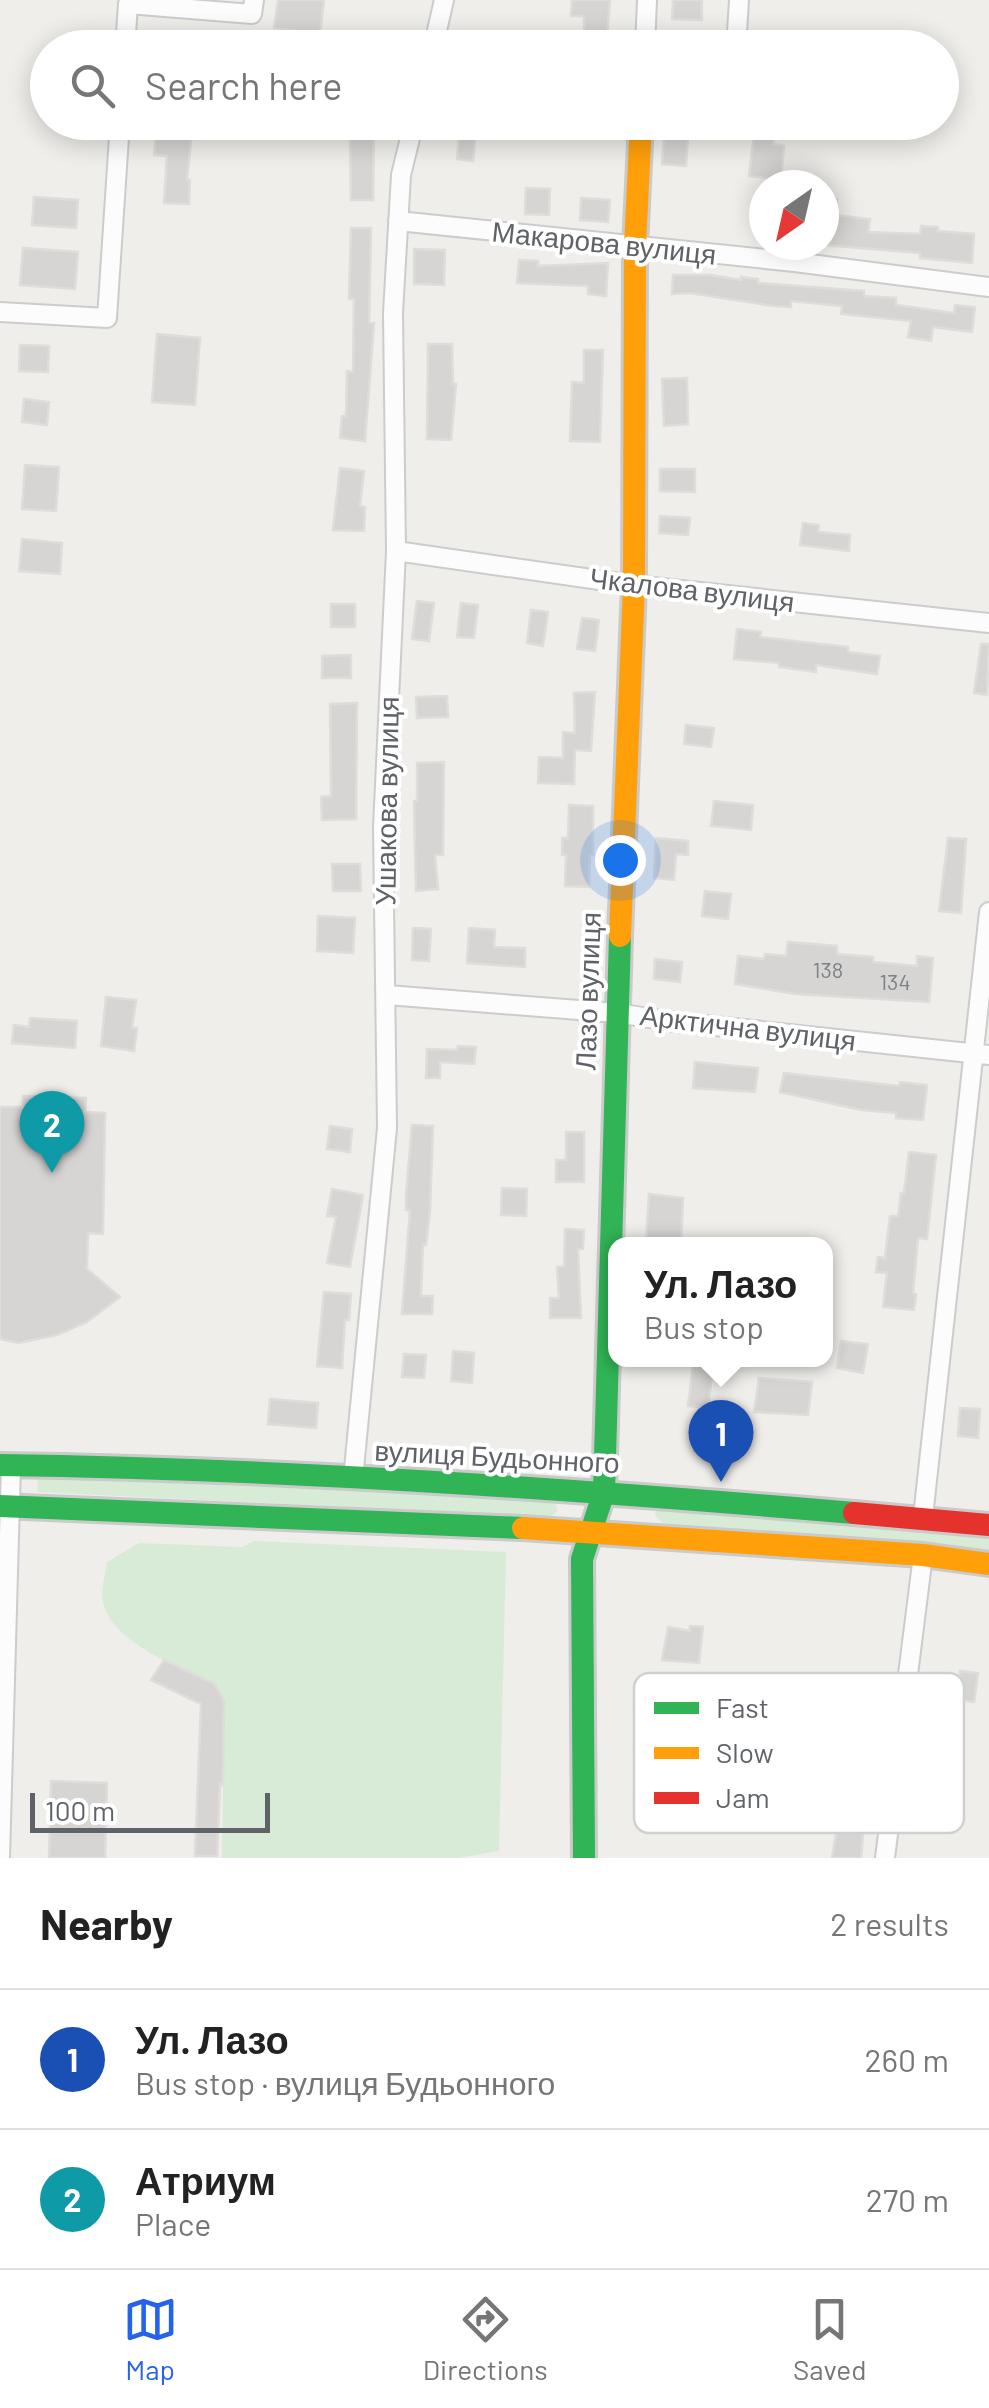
<!DOCTYPE html>
<meta charset="utf-8">
<style>
body{margin:0;font-family:Barlow,sans-serif;background:#f2f2f2;color:#222}
.compass{position:absolute;left:749px;top:170px;width:90px;height:90px;border-radius:50%;background:#fff;box-shadow:0 5px 25px #0003;rotate:214deg}
.scale{position:absolute;left:30px;bottom:25px;width:240px;box-sizing:border-box;padding-left:10px;border:5px solid #5f6368;border-top:0;font-size:28px;line-height:35px;white-space:nowrap;color:#5f6368;-webkit-text-stroke:8px #fff;paint-order:stroke}
.you{position:absolute;left:620px;top:860px;width:35px;height:35px;margin:-25px;border:8px solid #fff;border-radius:50%;background:#1a73e8;box-shadow:0 0 0 15px #1a73e833}
.badge{display:grid;place-items:center;width:65px;height:65px;border-radius:50%;background:#2563eb;color:#fff;font-size:32px;font-weight:700}
.pin{position:absolute;translate:-50% -82px;filter:drop-shadow(0 2px 5px #0008)}
.pin::after{content:'';position:absolute;top:52px;width:35px;height:30px;background:inherit;clip-path:polygon(0 0,100% 0,50% 100%)}
.popup{position:absolute;left:608px;top:1237px;width:225px;height:130px;box-sizing:border-box;display:grid;place-content:center;border-radius:20px;background:#fff;filter:drop-shadow(0 2px 8px #0005);font-size:32px;white-space:nowrap;color:#767676}
.popup b{font-size:38px;color:#222}
.popup::after{content:'';position:absolute;left:50%;top:100%;margin-left:-20px;border:20px solid transparent;border-top-color:#fff}
.list{margin:0;padding:0;list-style:none}
h2{display:flex;justify-content:space-between;align-items:center;height:130px;margin:0;padding:0 40px;font-size:42px}
h2 small{font-size:32px;font-weight:400;color:#767676}
.list li{display:grid;grid-template-columns:65px 1fr auto;gap:30px;align-items:center;box-sizing:border-box;height:140px;padding:0 40px;border-top:2px solid #e0e0e0}
.list b{display:block;font-size:38px;white-space:nowrap}
.list p{margin:0;font-size:32px;white-space:nowrap;color:#767676}
.list em{font-size:32px;font-style:normal;color:#767676}
.icon{flex:none;width:55px;height:55px;fill:none;stroke:currentColor;stroke-width:2;stroke-linecap:round;stroke-linejoin:round}
.map{position:relative;flex:none;width:989px;height:1858px;overflow:hidden}
.search{position:absolute;background:#fff;box-shadow:0 5px 25px #0003;left:30px;right:30px;top:30px;height:110px;display:flex;align-items:center;gap:25px;box-sizing:border-box;padding:0 35px;border-radius:55px;color:#767676;font-size:38px}
.sheet{height:410px;background:#fff}
nav{display:flex;justify-content:space-around;align-items:center;box-sizing:border-box;height:140px;border-top:2px solid #e0e0e0;background:#fff;font-size:28px;color:#767676}
nav a{display:grid;justify-items:center;gap:5px}
nav .on{color:#2563eb}
.map>svg:first-child{display:block}
.green{fill:#d8ebd6}
.building{fill:#d6d5d3;stroke:#deddd9;stroke-width:2.5}
.lines{fill:none;stroke-linecap:round;stroke-linejoin:round}
.street-casing{stroke:#cbcccc;stroke-width:22}
.fast-casing{stroke:#cacacb;stroke-width:28}
.slow-casing{stroke:#cacacb;stroke-width:28}
.jam-casing{stroke:#cacacb;stroke-width:28}
.street{stroke:#fdfcfc;stroke-width:18}
.fast{stroke:#30b455;stroke-width:22}
.slow{stroke:#ff9f0a;stroke-width:22}
.jam{stroke:#e5322d;stroke-width:22}
.labels{text-anchor:middle;stroke-width:8;stroke-linejoin:round;paint-order:stroke}
.number-label{font-size:22px;fill:#7e8184}
.street-label{font-size:28px;fill:#5f6368;stroke:#fff}
.key{fill:#fff;stroke:#cfd0d2;stroke-width:2.5}
.key-label{font-size:28px;fill:#5f6368}
</style>
<div class="map">
<svg width="989" height="1858" viewBox="0 0 989 1858">
<rect width="100%" height="100%" fill="#efeeea"/>
<path class="green" d="M 38,1477 L 544,1499 L 556,1504 L 557,1512 L 549,1517 L 37,1492 Z
M 663,1505 L 989,1535 L 989,1552 L 665,1525 L 655,1515 L 656,1509 Z
M 254,1541 L 506,1552 L 499,1851 L 458,1858 L 222,1858 L 224,1701 L 218,1686 C 184,1669 112,1644 103,1602 C 100,1591 106,1573 107,1562 L 139,1543 L 242,1547 Z"/>
<path class="building" d="M 278,0 L 324,0 L 320,34 L 274,28 Z
M 572,0 L 610,0 L 606,48 L 584,48 L 584,16 L 571,16 Z
M 673,0 L 702,0 L 702,20 L 672,19 Z
M 157,122 L 193,122 L 187,180 L 190,180 L 189,204 L 164,203 L 167,156 L 154,155 Z
M 755,126 L 775,128 L 773,144 L 784,146 L 781,179 L 749,176 Z
M 460,127 L 476,129 L 473,161 L 457,159 Z
M 350,130 L 374,131 L 373,200 L 351,200 Z
M 664,137 L 688,139 L 686,166 L 662,164 Z
M 526,188 L 550,189 L 549,215 L 525,214 Z
M 34,197 L 78,200 L 76,228 L 32,225 Z
M 581,198 L 610,200 L 608,222 L 580,220 Z
M 824,198 L 837,199 L 836,215 L 870,219 L 868,232 L 920,234 L 921,226 L 938,227 L 938,231 L 974,234 L 972,263 L 920,258 L 920,253 L 824,245 Z
M 351,228 L 371,228 L 369,323 L 374,323 L 365,441 L 340,438 L 342,416 L 346,416 L 347,371 L 353,372 L 354,299 L 349,299 Z
M 23,248 L 78,252 L 75,289 L 20,285 Z
M 414,249 L 445,250 L 444,285 L 414,284 Z
M 519,260 L 538,261 L 538,266 L 608,263 L 606,296 L 588,294 L 588,286 L 517,283 Z
M 673,275 L 711,275 L 741,280 L 741,277 L 758,279 L 758,283 L 864,291 L 864,296 L 896,298 L 896,305 L 954,313 L 955,305 L 975,307 L 972,332 L 933,327 L 931,341 L 908,337 L 911,321 L 841,314 L 842,306 L 791,301 L 791,307 L 773,306 L 690,293 L 672,294 Z
M 157,334 L 200,338 L 195,405 L 152,402 Z
M 428,344 L 452,344 L 453,384 L 456,384 L 451,440 L 427,439 Z
M 20,345 L 49,346 L 48,372 L 19,371 Z
M 584,350 L 603,350 L 600,442 L 570,441 L 572,382 L 584,383 Z
M 687,378 L 688,424 L 664,426 L 662,379 Z
M 24,399 L 49,402 L 47,425 L 22,422 Z
M 25,465 L 59,467 L 56,511 L 22,509 Z
M 340,468 L 364,471 L 360,506 L 365,507 L 364,531 L 333,530 Z
M 660,469 L 695,469 L 695,492 L 660,491 Z
M 660,516 L 690,518 L 688,535 L 659,533 Z
M 803,523 L 819,525 L 818,532 L 850,535 L 849,551 L 800,545 Z
M 22,539 L 62,543 L 60,574 L 19,571 Z
M 417,601 L 434,603 L 429,641 L 412,639 Z
M 461,603 L 478,605 L 474,638 L 457,637 Z
M 331,604 L 355,604 L 355,627 L 331,627 Z
M 531,610 L 548,612 L 543,646 L 527,643 Z
M 582,618 L 599,620 L 595,651 L 577,649 Z
M 737,629 L 761,632 L 760,637 L 848,647 L 848,652 L 880,656 L 877,674 L 816,665 L 816,672 L 802,670 L 779,667 L 779,663 L 734,659 Z
M 981,644 L 989,644 L 987,695 L 974,693 Z
M 351,655 L 351,678 L 322,678 L 322,656 Z
M 595,692 L 591,751 L 575,750 L 574,784 L 538,783 L 539,757 L 563,758 L 563,732 L 575,733 L 574,693 Z
M 447,696 L 448,717 L 417,718 L 416,697 Z
M 357,703 L 356,819 L 322,820 L 321,797 L 331,796 L 330,704 Z
M 686,725 L 714,728 L 711,747 L 684,744 Z
M 444,762 L 443,855 L 435,855 L 438,889 L 416,891 L 414,801 L 417,801 L 417,763 Z
M 714,801 L 753,805 L 751,830 L 711,826 Z
M 569,805 L 593,806 L 593,855 L 590,855 L 589,887 L 565,886 L 566,855 L 562,855 L 562,838 L 568,838 Z
M 656,838 L 688,841 L 688,855 L 676,854 L 674,880 L 654,878 Z
M 948,838 L 966,839 L 961,913 L 939,911 Z
M 332,864 L 360,864 L 361,891 L 333,891 Z
M 705,891 L 731,894 L 728,919 L 702,916 Z
M 318,916 L 355,918 L 353,953 L 317,951 Z
M 413,928 L 431,929 L 429,961 L 412,960 Z
M 469,928 L 495,930 L 494,947 L 525,948 L 525,967 L 467,963 Z
M 788,942 L 837,946 L 837,954 L 873,957 L 873,962 L 917,966 L 917,956 L 933,958 L 929,1002 L 795,994 L 735,984 L 738,956 L 764,959 L 765,954 L 786,956 Z
M 655,959 L 682,962 L 680,982 L 654,979 Z
M 106,997 L 136,1000 L 132,1028 L 137,1028 L 134,1051 L 101,1046 Z
M 30,1018 L 77,1021 L 75,1048 L 12,1043 L 14,1025 L 29,1027 Z
M 458,1046 L 476,1047 L 474,1064 L 440,1062 L 440,1078 L 426,1078 L 427,1049 L 457,1050 Z
M 695,1062 L 758,1068 L 755,1092 L 693,1088 Z
M 784,1073 L 899,1086 L 900,1082 L 927,1085 L 923,1120 L 896,1118 L 896,1113 L 861,1110 L 780,1092 Z
M 23,1096 L 86,1098 L 85,1112 L 105,1113 L 103,1234 L 88,1233 L 87,1269 L 120,1297 L 87,1322 L 57,1335 L 18,1343 L 0,1339 L 0,1107 L 23,1107 Z
M 412,1125 L 433,1126 L 430,1211 L 426,1245 L 423,1244 L 421,1296 L 433,1296 L 432,1314 L 402,1314 L 410,1210 L 406,1210 L 406,1194 Z
M 330,1126 L 352,1129 L 350,1152 L 327,1149 Z
M 566,1132 L 584,1132 L 584,1182 L 556,1182 L 556,1160 L 566,1160 Z
M 909,1152 L 936,1155 L 927,1239 L 918,1238 L 913,1293 L 916,1294 L 914,1310 L 883,1307 L 887,1273 L 876,1272 L 878,1257 L 885,1258 L 890,1216 L 898,1216 L 901,1193 L 904,1193 Z
M 502,1188 L 527,1189 L 526,1216 L 501,1215 Z
M 332,1189 L 363,1195 L 350,1267 L 327,1263 L 336,1217 L 327,1216 Z
M 649,1194 L 683,1198 L 681,1244 L 646,1244 Z
M 565,1229 L 584,1230 L 583,1249 L 578,1249 L 581,1318 L 550,1318 L 550,1298 L 559,1298 L 557,1267 L 564,1266 Z
M 324,1292 L 351,1294 L 349,1320 L 345,1320 L 342,1368 L 317,1366 Z
M 841,1341 L 868,1344 L 863,1373 L 837,1368 Z
M 453,1351 L 474,1353 L 472,1383 L 451,1381 Z
M 404,1354 L 426,1355 L 424,1378 L 402,1377 Z
M 693,1365 L 713,1367 L 708,1408 L 688,1406 Z
M 759,1378 L 812,1382 L 808,1415 L 754,1412 Z
M 270,1399 L 318,1403 L 316,1428 L 268,1424 Z
M 960,1408 L 980,1409 L 978,1438 L 958,1436 Z
M 690,1626 L 703,1627 L 699,1663 L 662,1660 L 668,1627 L 690,1631 Z
M 164,1660 L 215,1684 L 224,1701 L 223,1785 L 220,1784 L 217,1856 L 195,1856 L 201,1704 L 151,1680 Z
M 960,1671 L 978,1673 L 974,1702 L 956,1699 Z
M 700,1699 L 789,1709 L 789,1704 L 813,1706 L 810,1733 L 766,1728 L 765,1734 L 696,1726 Z
M 51,1781 L 107,1783 L 105,1858 L 49,1858 Z
M 838,1820 L 864,1823 L 861,1858 L 832,1858 Z"/>
<g class="lines">
<g class="street-casing">
<path id="street" d="M 125,48 L 128,4 L 252,14 L 254,0
M 433,48 L 444,0
M 645,48 L 647,0
M 736,48 L 739,0
M 398,221 L 795,262 L 989,287
M 0,312 L 107,318 L 120,122
M 396,551 L 634,585 L 989,623
M 387,995 L 617,1013 L 668,1021 L 989,1055
M 353,1479 L 387,1128 L 383,827 L 396,551 L 393,313 L 401,175 L 414,122
M 923,1517 L 989,912
M 0,1858 L 11,1465
M 885,1858 L 923,1555"/>
</g>
<g class="fast-casing">
<path id="fast" d="M 0,1465 C 285,1469 570,1489 854,1513
M 0,1506 L 523,1528
M 584,1858 L 582,1559 L 604,1492 L 620,936"/>
</g>
<g class="slow-casing">
<path id="slow" d="M 620,936 L 634,585 L 635,246 L 641,122
M 523,1528 L 923,1555 L 989,1564"/>
</g>
<g class="jam-casing">
<path id="jam" d="M 854,1513 L 989,1525"/>
</g>
<use href="#street" class="street"/>
<use href="#fast" class="fast"/>
<use href="#slow" class="slow"/>
<use href="#jam" class="jam"/>
</g>
<g class="labels">
<g class="number-label">
<text x="828" y="978">138</text>
<text x="895" y="990">134</text>
</g>
<g class="street-label">
<text transform="translate(604 243) rotate(6)" y="10">Макарова вулиця</text>
<text transform="translate(692 590) rotate(7)" y="10">Чкалова вулиця</text>
<text transform="translate(387 801) rotate(-89)" y="10">Ушакова вулиця</text>
<text transform="translate(588 991) rotate(-88)" y="10">Лазо вулиця</text>
<text transform="translate(748 1028) rotate(7)" y="10">Арктична вулиця</text>
<text transform="translate(497 1457) rotate(3)" y="10">вулиця Будьонного</text>
</g>
</g>
<rect x="634" y="1673" width="330" height="160" rx="15" class="key"/>
<rect x="654" y="1702" width="45" height="12" fill="#30b455"/>
<rect x="654" y="1747" width="45" height="12" fill="#ff9f0a"/>
<rect x="654" y="1792" width="45" height="12" fill="#e5322d"/>
<g class="key-label">
<text x="716" y="1718">Fast</text>
<text x="716" y="1763">Slow</text>
<text x="716" y="1808">Jam</text>
</g>
</svg>
<svg class="compass" viewBox="-18 -18 36 36"><path d="M0-13l5 13h-10z" fill="#e53935"/><path d="M0 13l5-13h-10z" fill="#767676"/></svg>
<div class="scale">100 m</div>
<div class="you"></div>
<div class="pin badge" style="left:721px;top:1482px;background:#1a4fb4">1</div>
<div class="popup"><b>Ул. Лазо</b>Bus stop</div>
<div class="pin badge" style="left:52px;top:1173px;background:#0f9aa8">2</div>
<div class="search"><svg class="icon" aria-label="search" viewBox="0 0 24 24"><circle cx="10" cy="10" r="6"/><path d="M15 15l6 6"/></svg>Search here</div>
</div>
<section class="sheet">
<h2>Nearby<small>2 results</small></h2>
<ul class="list">
<li><span class="badge" style="background:#1a4fb4">1</span><div><b>Ул. Лазо</b><p>Bus stop · вулиця Будьонного</p></div><em>260 m</em></li>
<li><span class="badge" style="background:#0f9aa8">2</span><div><b>Атриум</b><p>Place</p></div><em>270 m</em></li>
</ul>
</section>
<nav>
<a class="on"><svg class="icon" aria-label="map" viewBox="0 0 24 24"><path d="M3 6l6-2 6 2 6-2v14l-6 2-6-2-6 2zM9 4v14M15 6v14"/></svg>Map</a>
<a><svg class="icon" aria-label="directions" viewBox="0 0 24 24"><path d="M12 3l9 9-9 9-9-9zM9 14v-3h6M13 9l2 2-2 2"/></svg>Directions</a>
<a><svg class="icon" aria-label="saved" viewBox="0 0 24 24"><path d="M7 4h10v16l-5-4-5 4z"/></svg>Saved</a>
</nav>
